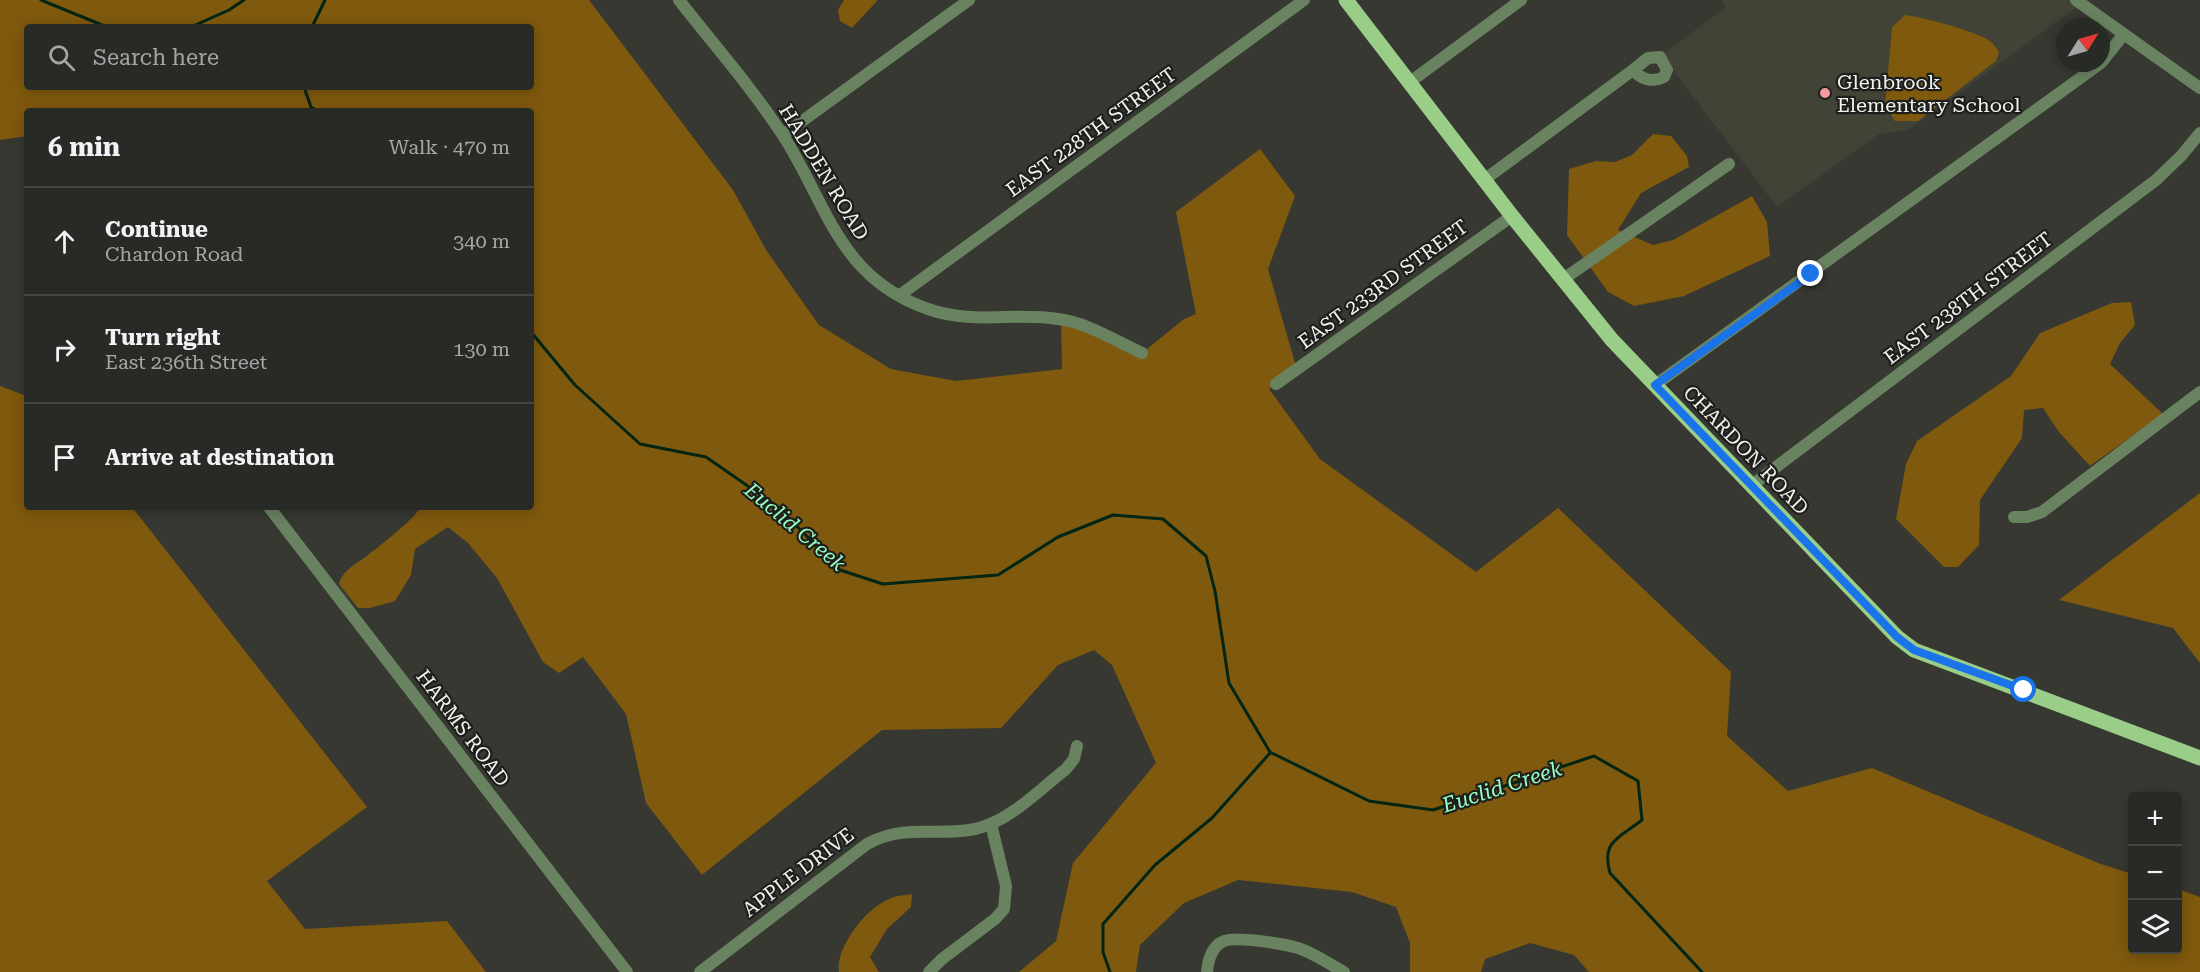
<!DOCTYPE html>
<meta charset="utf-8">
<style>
body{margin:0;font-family:"Roboto Serif",serif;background:#343632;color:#f1f3f6}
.controls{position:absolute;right:18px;bottom:18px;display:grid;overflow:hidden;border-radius:6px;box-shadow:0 3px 15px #0003}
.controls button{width:54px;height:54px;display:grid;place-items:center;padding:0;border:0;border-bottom:2px solid #444642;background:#282a25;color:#f1f3f6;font:30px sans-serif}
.compass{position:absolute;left:2056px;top:18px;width:54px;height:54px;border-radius:50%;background:#282a25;box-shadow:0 3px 15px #0003;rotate:53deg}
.stop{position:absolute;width:18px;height:18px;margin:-14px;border:4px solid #1a73e8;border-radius:50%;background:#fff}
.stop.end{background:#1a73e8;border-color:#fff;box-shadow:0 2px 6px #0008}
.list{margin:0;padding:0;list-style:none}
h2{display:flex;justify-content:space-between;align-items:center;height:78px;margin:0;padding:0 24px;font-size:26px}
h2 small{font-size:20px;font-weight:400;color:#a5a7a7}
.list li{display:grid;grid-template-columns:39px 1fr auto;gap:18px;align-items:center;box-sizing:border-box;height:108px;padding:0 24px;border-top:2px solid #444642}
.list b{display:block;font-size:22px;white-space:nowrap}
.list p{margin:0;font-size:20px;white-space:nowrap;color:#a5a7a7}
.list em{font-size:20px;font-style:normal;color:#a5a7a7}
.icon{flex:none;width:33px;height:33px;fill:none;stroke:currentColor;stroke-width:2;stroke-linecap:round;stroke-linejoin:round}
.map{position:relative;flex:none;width:2200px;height:972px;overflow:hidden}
.search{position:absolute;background:#282a25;box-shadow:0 3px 15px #0003;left:24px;top:24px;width:510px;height:66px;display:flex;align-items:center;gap:15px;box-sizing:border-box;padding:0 21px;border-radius:6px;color:#a5a7a7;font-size:22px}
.panel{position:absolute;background:#282a25;box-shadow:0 3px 15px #0003;left:24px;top:108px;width:510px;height:402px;border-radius:6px}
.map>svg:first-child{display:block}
.built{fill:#404336}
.green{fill:#7f590d;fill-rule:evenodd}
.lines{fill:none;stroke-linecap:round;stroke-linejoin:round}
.stream{stroke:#022514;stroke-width:3}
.minor{stroke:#698361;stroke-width:12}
.primary{stroke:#99cd88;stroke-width:15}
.route{stroke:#1a73e8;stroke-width:8}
.poi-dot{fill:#f59b9d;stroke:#1e1f1c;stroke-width:2}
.labels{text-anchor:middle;stroke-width:4.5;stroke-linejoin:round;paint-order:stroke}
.poi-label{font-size:20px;fill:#f2f3ef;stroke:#1e1f1c;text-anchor:start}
.street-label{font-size:20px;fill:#f2f3ef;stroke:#1e1f1c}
.water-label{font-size:21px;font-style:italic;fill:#97fec4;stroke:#1e1f1c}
</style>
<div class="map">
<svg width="2200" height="972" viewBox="0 0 2200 972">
<rect width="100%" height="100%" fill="#363831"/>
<path class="built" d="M 1721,0 L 2076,0 L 2081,4 L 1908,130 L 1879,134 L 1777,207 L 1662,55 L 1726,7 Z"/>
<path class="green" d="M 0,0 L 589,0 L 733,190 L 766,250 L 819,325 L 891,369 L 956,381 L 1062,369 L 1061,319 L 1142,353 L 1184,319 L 1196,314 L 1176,212 L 1260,149 L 1295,196 L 1268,269 L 1297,370 L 1269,389 L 1320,459 L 1476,572 L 1558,508 L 1731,672 L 1727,736 L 1788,791 L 1872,768 L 2098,863 L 2132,874 L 2132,950 L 2178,950 L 2178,889 L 2200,897 L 2200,972 L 1589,972 L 1574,955 L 1530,943 L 1485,959 L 1481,972 L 1410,972 L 1410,943 L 1396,907 L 1352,892 L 1238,880 L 1184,903 L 1140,945 L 1136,972 L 1019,972 L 1056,941 L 1073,863 L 1156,763 L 1112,665 L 1094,650 L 1058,665 L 1001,728 L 882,730 L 702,875 L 646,803 L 626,714 L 583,657 L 559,673 L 543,662 L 497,578 L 468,543 L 448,527 L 415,549 L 411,575 L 395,601 L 370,608 L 358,608 L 339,584 C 343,569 357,564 368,555 C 382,544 412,521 421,507 L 531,507 L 531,111 L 27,111 L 27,136 L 0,140 ZM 27,27 L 531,27 L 531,87 L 27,87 Z
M 844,0 L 878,0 L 852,28 L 840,21 L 838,10 Z
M 1905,15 C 1924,17 1975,31 1990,41 C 1994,44 1996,48 1999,52 L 1996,61 L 1918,121 L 1895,121 L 1885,106 L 1892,27 Z
M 1653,134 L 1671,136 L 1687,156 L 1689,167 L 1641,193 L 1618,230 L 1653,245 L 1673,240 L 1752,196 L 1767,222 L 1770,256 L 1684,296 L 1634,306 L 1608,292 L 1567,235 L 1569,169 L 1596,161 L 1615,162 L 1632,155 Z
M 2131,302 L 2135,325 L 2120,343 L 2110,364 L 2163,414 L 2090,466 L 2059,432 L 2043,408 L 2024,410 L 2022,438 L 1980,500 L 1979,545 L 1958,567 L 1944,567 L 1896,519 L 1906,464 L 1917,441 L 2011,376 L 2040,333 L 2112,303 Z
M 0,386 L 27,396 L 27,507 L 132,507 L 367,807 L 267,881 L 305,929 L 447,921 L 486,972 L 0,972 Z
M 2200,493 L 2200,663 L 2173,628 L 2059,600 Z
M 912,894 L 911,907 L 887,929 L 870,957 L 879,972 L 839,972 C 835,948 866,908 889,899 C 895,896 904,895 912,894 Z"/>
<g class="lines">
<path class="stream" d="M 41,0 L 107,27
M 191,27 L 229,10 L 244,0
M 312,27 L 325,0
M 304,87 L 311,107 L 318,111
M 531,332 L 575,385 L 640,444 L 706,457 L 778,507 L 840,570 L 883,584 L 998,575 L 1058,537 L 1113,515 L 1163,519 L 1206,556 L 1215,591 L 1229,683 L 1270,752 L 1369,801 L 1433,810 L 1594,756 L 1638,781 L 1642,820 C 1619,838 1601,841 1610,873 L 1702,972
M 1110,972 L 1103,952 L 1103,924 L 1155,865 L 1212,818 L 1270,753"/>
<path class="minor" d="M 679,0 C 714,45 753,89 784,137 C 828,206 839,278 928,309 C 974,325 1013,312 1058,319 C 1086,322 1116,341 1142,353
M 2076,0 L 2200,88
M 2101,63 L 2124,34
M 1410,82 L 1521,0
M 783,135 L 969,0
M 1484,180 L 1633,70 L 1648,58 L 1660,57 L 1667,70 L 1664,77 C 1652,83 1641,79 1633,70
M 1562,280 L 1729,164
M 900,295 L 1304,0
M 1276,384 L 1512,216
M 1655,385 L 2101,63
M 1751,486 L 2156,180 L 2181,156 L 2200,133
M 269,507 L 627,972
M 2014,517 L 2027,517 L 2042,512 L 2200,392
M 700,972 L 867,844 C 906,823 936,837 975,829 C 1009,822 1039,790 1066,769 L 1074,759 L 1077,746
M 929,972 L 942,959 L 995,919 L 1004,909 L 1006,886 L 991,824
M 1207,972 C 1208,961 1212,946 1224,941 C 1237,936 1285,944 1298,948 C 1314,953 1329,964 1344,972"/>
<path class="primary" d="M 1346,0 L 1512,216 L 1612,340 L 1897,637 L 1914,650 L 2200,758"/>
</g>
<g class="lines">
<path class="route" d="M 1811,274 L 1655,385 L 1897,637 L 1914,650 L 2024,690"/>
</g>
<circle class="poi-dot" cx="1825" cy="93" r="6"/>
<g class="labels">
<g class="poi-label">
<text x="1837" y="89">Glenbrook<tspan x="1837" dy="23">Elementary School</tspan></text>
</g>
<g class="street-label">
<text transform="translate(1091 132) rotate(-36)" y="7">EAST 228TH STREET</text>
<text transform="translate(824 172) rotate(59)" y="7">HADDEN ROAD</text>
<text transform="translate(1383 284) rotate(-36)" y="7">EAST 233RD STREET</text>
<text transform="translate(1968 298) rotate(-37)" y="7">EAST 238TH STREET</text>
<text transform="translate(1746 450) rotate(46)" y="7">CHARDON ROAD</text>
<text transform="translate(463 728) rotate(53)" y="7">HARMS ROAD</text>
<text transform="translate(798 872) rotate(-37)" y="7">APPLE DRIVE</text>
</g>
<g class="water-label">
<text transform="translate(795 527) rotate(40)" y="7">Euclid Creek</text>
<text transform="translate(1502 787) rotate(-18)" y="7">Euclid Creek</text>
</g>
</g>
</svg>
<div class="controls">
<button>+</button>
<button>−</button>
<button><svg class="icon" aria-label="layers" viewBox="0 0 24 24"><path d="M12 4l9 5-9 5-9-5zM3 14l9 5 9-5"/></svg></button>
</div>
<svg class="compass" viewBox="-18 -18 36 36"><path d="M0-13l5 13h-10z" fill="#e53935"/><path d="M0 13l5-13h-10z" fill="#a5a7a7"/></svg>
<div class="stop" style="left:2024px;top:690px"></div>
<div class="stop end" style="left:1811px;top:274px"></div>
<div class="search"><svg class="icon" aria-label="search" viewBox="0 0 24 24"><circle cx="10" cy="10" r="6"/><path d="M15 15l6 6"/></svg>Search here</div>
<section class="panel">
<h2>6 min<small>Walk · 470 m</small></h2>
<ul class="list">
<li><svg class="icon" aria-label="ahead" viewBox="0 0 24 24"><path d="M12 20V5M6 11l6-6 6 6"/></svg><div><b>Continue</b><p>Chardon Road</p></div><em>340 m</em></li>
<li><svg class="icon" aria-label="right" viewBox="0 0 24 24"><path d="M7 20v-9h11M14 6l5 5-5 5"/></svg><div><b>Turn right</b><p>East 236th Street</p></div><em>130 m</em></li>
<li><svg class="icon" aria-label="arrive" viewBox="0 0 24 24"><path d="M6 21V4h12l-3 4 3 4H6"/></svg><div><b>Arrive at destination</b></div></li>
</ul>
</section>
</div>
